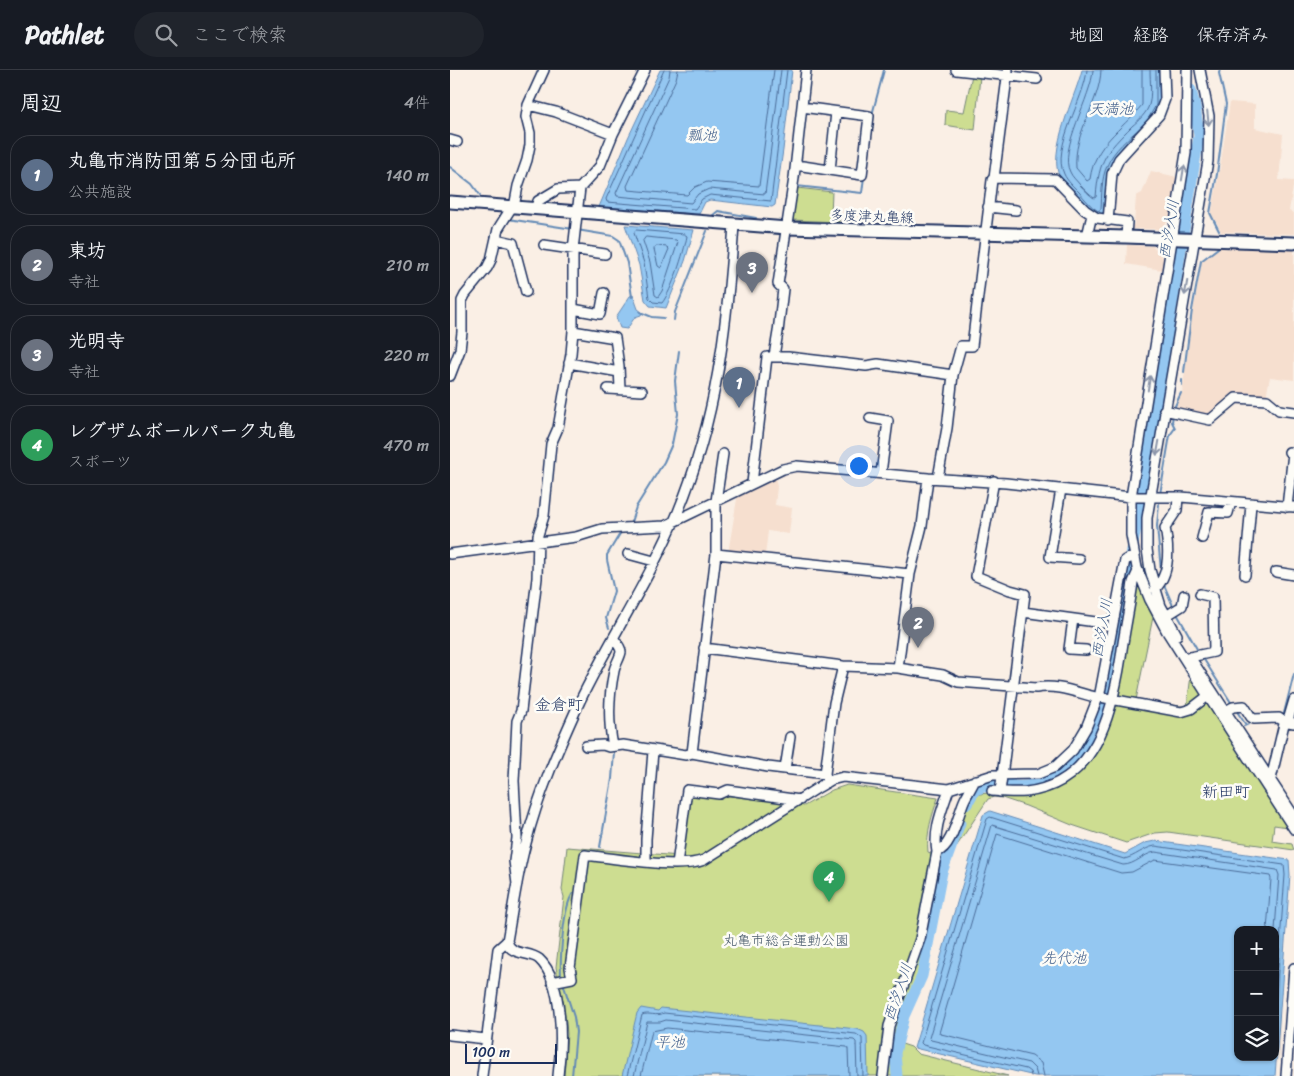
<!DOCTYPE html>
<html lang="ja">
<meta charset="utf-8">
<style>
body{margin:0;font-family:Sriracha,"Klee One",sans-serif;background:#20242c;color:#f1f3f6}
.controls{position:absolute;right:15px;bottom:15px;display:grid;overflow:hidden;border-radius:10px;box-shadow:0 1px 4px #0004}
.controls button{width:45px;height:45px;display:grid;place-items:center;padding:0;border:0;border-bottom:1px solid #363941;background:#171b24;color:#f1f3f6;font:25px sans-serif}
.scale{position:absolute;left:15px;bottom:12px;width:92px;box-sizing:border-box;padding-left:5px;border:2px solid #1b2f5e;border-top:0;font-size:14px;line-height:18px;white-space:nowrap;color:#1b2f5e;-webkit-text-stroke:4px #fdfcf7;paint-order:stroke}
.you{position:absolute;left:408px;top:395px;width:18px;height:18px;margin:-12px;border:4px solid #fff;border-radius:50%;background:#1a73e8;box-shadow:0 0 0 8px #1a73e833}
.badge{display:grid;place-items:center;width:32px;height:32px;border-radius:50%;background:#8c9099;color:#fff;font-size:16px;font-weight:700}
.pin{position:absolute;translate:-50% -41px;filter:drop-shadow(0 1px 2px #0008)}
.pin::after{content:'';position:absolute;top:26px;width:18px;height:15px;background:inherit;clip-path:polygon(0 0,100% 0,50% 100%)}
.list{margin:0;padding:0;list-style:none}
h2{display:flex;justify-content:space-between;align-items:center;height:65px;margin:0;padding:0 20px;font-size:21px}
h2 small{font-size:16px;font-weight:400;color:#9ea1a6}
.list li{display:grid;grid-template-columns:32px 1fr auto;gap:15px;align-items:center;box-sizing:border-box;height:80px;margin:0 10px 10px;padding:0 10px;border:1px solid #363941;border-radius:20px}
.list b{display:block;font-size:19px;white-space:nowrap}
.list p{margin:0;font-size:16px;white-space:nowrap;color:#9ea1a6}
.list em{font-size:16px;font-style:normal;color:#9ea1a6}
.icon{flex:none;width:28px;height:28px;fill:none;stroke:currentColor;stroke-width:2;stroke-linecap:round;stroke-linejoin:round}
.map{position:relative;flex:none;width:844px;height:1006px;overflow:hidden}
header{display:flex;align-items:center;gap:30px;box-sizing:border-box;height:70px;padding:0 25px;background:#171b24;border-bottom:1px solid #363941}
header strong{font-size:24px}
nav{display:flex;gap:28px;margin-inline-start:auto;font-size:18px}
.search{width:350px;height:45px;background:#20242c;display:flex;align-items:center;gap:12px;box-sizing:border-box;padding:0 18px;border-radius:28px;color:#9ea1a6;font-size:19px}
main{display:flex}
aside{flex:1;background:#171b24}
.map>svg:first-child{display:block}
.built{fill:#f6dfcf}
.green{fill:#cddd91;stroke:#748678}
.water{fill:#94c7f1;stroke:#648ab6;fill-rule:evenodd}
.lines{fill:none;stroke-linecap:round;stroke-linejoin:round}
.shore{stroke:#4b6c99;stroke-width:1}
.stream{stroke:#648ab6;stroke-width:2}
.river{stroke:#94c7f1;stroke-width:11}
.minor-casing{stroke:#1b2f5e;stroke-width:12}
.major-casing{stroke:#1b2f5e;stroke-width:15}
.minor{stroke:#fdfcf7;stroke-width:9}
.major{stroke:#fdfcf7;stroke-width:11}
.oneway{stroke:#8c96aa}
.labels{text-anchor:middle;stroke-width:5;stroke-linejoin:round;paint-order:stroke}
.street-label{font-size:14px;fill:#1b2f5e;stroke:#fdfcf7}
.park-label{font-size:14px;fill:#485a6b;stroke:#fdfcf7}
.water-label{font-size:15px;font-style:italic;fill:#3f5d8a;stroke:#fdfcf7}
.quarter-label{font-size:16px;fill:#1b2f5e;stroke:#fdfcf7}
</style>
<header>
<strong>Pathlet</strong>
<div class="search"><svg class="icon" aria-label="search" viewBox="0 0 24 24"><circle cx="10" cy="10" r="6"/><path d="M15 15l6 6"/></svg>ここで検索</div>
<nav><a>地図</a><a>経路</a><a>保存済み</a></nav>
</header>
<main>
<aside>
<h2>周辺<small>4件</small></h2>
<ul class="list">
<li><span class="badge" style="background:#5c6f8a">1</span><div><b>丸亀市消防団第５分団屯所</b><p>公共施設</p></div><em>140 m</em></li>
<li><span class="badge" style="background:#6b7280">2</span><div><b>東坊</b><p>寺社</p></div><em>210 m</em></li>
<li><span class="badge" style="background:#6b7280">3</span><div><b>光明寺</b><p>寺社</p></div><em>220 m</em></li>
<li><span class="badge" style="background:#2e9e5b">4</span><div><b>レグザムボールパーク丸亀</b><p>スポーツ</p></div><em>470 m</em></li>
</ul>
</aside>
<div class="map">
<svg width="844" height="1006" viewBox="0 0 844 1006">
<rect width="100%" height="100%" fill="#faefe5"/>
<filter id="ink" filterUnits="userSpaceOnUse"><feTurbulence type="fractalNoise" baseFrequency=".02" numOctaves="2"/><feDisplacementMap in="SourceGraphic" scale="10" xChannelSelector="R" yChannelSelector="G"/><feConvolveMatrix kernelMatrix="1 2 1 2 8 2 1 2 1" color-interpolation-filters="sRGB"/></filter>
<g filter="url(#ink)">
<path class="built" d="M 780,32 L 805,34 L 805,58 L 833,64 L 829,110 L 844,111 L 839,141 L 844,143 L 844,164 L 771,162 L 767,153 L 761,146 L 770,98 Z
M 701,101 L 727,107 L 720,149 L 710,159 L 680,159 L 684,154 L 686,126 L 692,123 Z
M 677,175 L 703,176 L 715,190 L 712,200 L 676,194 Z
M 769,178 L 844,180 L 844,310 L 820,307 L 816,327 L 790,324 L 785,325 L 761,344 L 753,344 L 727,338 L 727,331 L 732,323 L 743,240 L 752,191 Z
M 325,405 L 327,417 L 325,435 L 342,438 L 339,464 L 318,461 L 315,486 L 278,483 L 288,423 Z"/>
<path class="green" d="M 522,5 L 530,6 L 525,60 L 495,55 L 496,40 L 514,42 Z
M 347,118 L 382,122 L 381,144 L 390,145 L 389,152 L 342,150 Z
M 688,510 L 703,547 L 686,630 L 737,637 L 741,605 L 838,757 L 824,755 L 822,771 L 842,774 L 844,780 L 718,762 L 705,763 L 676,773 L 622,755 L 576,736 L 552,728 L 544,727 L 538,729 L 492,798 L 469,905 L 463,919 L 449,973 L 461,977 L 468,984 L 558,1006 L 114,1006 L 117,964 L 116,952 L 106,897 L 114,827 L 112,820 L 117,777 L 230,786 L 240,722 L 319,730 L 354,736 L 382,720 L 397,715 L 488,728 C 482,746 476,762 478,782 L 483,784 L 497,771 L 514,726 L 546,722 L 587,721 L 630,700 L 667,627 Z"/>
<path class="water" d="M 210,0 L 342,0 L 333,80 L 325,135 L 322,137 L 260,130 L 255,132 L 249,144 L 149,137 L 178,68 Z
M 632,0 L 711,0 L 711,37 L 669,86 L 656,147 L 648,147 L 610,108 C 597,81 625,28 632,0 Z
M 175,155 L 244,160 L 235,191 L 216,238 L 200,236 L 195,230 L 189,195 Z
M 183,225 L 188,239 L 192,242 L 191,245 L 185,247 L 177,259 L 170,258 L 166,247 L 180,226 Z
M 540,741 L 675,784 L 695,773 L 705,771 L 839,790 L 840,805 L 825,1006 L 585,1006 L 464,978 L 533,745 ZM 788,860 L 825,860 L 825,987 L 788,987 Z
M 191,938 L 208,941 L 211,938 L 407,959 L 414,962 L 417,966 L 418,1006 L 172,1006 L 187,943 Z"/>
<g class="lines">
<path class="shore" d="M 214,0 L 156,129 L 157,132 L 245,139 L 252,129 L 260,125 L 321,131 L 337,0
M 220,0 L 219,7 L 166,123 L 167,126 L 241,133 L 248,124 L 259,119 L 315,124 L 331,0
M 228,0 L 226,9 L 177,116 L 178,120 L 237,125 L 245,117 L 257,112 L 309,116 L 324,0
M 637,0 C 635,28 601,78 614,104 C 617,111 624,117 629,122 C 635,129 640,136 648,141 L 651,139 C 652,125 651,109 657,96 C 663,80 679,68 691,57
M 643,0 C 642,26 608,80 620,102 C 622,107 627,111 630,115 C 634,119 639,125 644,128 L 646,127 C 649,89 656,82 682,56 C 688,51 697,43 699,35 C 702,25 700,11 700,0
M 651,0 C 650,33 623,62 626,98 L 637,111 L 640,109 C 645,73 671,61 692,35 L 692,0
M 698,49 L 706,35 L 706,0
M 186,160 L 234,164 L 237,166 C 234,183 222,220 212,233 L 203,232 L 199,228 L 194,193 L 184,163 Z
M 196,167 L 226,170 L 228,172 L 212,221 L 208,227 L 205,225 L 200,192 L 193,171 Z
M 207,176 L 217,177 L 219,179 L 211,198 L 208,196 L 204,179 Z
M 177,1006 L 192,945 C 199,942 206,947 214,943 L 406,964 L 412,968 L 413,1006
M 184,1006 L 197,952 L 210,952 L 216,950 L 404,970 L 406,972 L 407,1006
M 191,1006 L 202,961 L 217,958 L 397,977 L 398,979 L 399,1006
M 581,1006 L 580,1002 L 576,999 L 473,975 L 471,973 L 537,749 L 540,747 L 674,789 C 685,787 693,778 705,776 L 834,795 L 835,805 L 825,938
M 587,1006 L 585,999 L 579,993 L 481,970 L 479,968 L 542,755 L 673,795 C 685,795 693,784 705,782 L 827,800 L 829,805 L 825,860
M 594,1006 L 591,993 L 582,986 L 491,964 L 489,963 L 547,764 L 671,803 L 682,802 L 705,790 L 820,806 L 821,809 L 817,860"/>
<path class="stream" d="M 422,45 L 434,0
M 0,97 L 22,114 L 30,125
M 346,116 L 412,123 L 414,107
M 262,146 L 268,141 L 306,148
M 58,149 L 123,159
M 127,160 L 163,166 L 169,170 L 177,193 L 182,227
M 769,161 L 760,143 L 767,104 L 776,34 L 769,3 L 770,0
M 190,242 L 202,247 L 214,248
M 224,250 L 225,242 L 257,161
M 734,302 L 742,240 L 751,191 L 768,178
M 732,315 L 732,310
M 725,336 L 731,323
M 710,424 L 720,365 L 725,358 L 722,352 L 723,345
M 709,434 L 707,456 L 711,501
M 181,452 L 186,437 L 214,392 L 222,374 L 228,344 L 225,311 L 229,281
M 714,515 L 724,538
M 726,542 L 747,579
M 159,558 L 156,548 L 164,521 L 157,490 L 157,485 L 171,462
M 753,588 L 782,634
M 786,640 L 796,655
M 833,647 L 844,604
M 794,656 L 803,652
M 150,777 L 162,709 L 164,682
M 111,906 C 110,888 113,837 123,823
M 113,913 L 124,947 L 126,962 L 122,1006"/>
<path class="river" d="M 517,734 L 525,720 C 532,718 539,714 547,714 C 556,714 565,717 574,716 C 579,716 584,714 589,713 C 631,701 647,664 657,626 L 693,416 L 749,66 L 745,36 L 741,20
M 447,1006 L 445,983 L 454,946 L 472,906 L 492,802 L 510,753"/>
<g class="minor-casing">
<path id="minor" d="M 506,0 L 587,9
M 737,0 L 736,83 L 681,427 L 681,465 L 687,498 L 700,530 L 716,560 L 758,626 L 844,759
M 78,35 L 106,42 L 163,64
M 0,70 L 7,72
M 346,95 L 412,105 L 419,46 L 352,37
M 380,100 L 386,42
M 544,108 L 605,109 L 635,140 L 647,148 L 677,152 L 676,167
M 538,137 L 566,140
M 85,139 L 88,131 L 108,119 L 130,118
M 658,151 L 662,104 L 669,89 L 709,45 L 715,29 L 714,0
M 637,166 L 642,145
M 46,169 L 63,173 L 76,222
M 94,175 L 155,184
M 123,239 L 150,244 L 154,223
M 123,261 L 165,268 L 169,296 L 170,319
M 324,286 L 328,262 L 333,219 L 328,214 L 344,108 L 356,0
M 119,293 L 169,302
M 0,306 L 10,280 L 12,262 L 12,231 L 15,225 L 37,198 L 41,190 L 48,159 L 65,132 L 68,116 L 77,90 L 80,75 L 80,63 L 76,47 L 78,35 L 94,0
M 158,319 L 192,321
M 714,340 L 760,350 L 786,328 L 817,330 L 829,340 L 844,342
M 420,348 L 438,351 L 431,403
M 488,408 L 497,358 L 503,305 L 511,276 L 522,276 L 542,110 L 544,108 L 558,0
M 544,411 L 526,506 L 560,520 L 575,524 L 550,722
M 302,413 L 317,287 L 338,287 L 416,296 L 428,294 L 503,305
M 611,419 L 600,487 L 629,489
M 837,437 L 843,383 L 839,382
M 752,468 L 759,442 L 778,443 L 781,432
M 0,484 L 126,467 L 152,459 L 215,456 L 333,399 L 347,396 L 478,408 L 556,413 L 681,427 L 731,427 L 844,437
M 178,484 L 204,491
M 266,484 L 460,504
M 826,502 L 844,505
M 795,505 L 801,434
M 705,519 C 721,503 719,478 715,458 L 727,440 L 728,427
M 573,542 L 653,553
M 716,546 L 732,536 L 734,525
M 623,549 L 619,579 L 636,580
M 727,565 L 711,536 L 700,500 L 697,479 L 697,448 L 758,91 L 759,46 L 750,0
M 254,578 L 393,596 L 448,598 L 493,605 L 508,612 L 586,618 C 608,614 627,623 649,628 L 675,490 L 685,486
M 740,587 L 844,746
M 738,589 L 740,587 L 764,582 L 763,527 L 750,524
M 448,598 L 460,504 L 472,456 L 478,408
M 772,643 L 783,637 L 794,636 L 801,647 L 804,649 L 829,648 L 833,651 L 844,653
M 136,676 L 153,675 L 159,677 L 173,675 L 236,685 L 242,683 L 318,697 L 375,704 L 378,712
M 163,676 C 158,652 159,625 164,601 C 165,595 170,588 171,582 C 171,577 166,572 163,568
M 242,683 L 266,484 L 266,431 L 273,384
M 335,699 L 340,667
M 375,704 L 384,633 L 393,596
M 819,710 L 821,709 L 834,654 L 839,647 L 844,630
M 542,721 C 553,722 565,723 576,722 C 645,714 662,645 671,587 C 674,562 680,537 683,512 L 688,501
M 487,782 C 502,777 508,745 514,731 C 517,724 522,717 525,710
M 196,791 L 196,769 L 203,681
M 227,794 L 237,720 L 269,724 L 278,720 L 350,730
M 67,814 L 64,791 L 67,768 L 64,711 L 67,651 L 71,641 L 87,508 L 88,465 L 94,446 L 101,374 L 108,358 L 121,284 L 123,261 L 123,180 L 130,118 L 150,96 L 163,64 L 195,0
M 57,871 C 63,838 67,805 76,773 C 88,725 109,677 130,631 C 161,567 201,507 228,442 C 267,348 277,256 284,155
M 102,912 L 122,908 L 120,898 L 135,785 C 164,788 230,800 254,790 L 369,717 L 381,710 L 393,707 L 499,719 L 543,705 L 588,704 L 605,697 L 623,680 L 636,658 L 647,630 L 650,627 L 731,642 L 741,639 L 763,622
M 0,965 L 36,969
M 32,1006 L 48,879 L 57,871 C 60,886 79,881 89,889 C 114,912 112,975 108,1006
M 433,1006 L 439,956 L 470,869 L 487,782 C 483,760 492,740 499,719
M 836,1006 L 844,898"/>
</g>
<g class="major-casing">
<path id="major" d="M 0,132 L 337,158 L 676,167 L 844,173"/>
</g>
<use href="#minor" class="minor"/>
<use href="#major" class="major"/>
</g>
<defs><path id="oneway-shaft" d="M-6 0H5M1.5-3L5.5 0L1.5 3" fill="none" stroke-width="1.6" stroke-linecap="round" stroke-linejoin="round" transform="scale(1.25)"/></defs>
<g class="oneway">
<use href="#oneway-shaft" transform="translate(758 48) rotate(84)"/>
<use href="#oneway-shaft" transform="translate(733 103) rotate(-81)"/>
<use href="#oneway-shaft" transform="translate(736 218) rotate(100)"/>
<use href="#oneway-shaft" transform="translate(699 313) rotate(-81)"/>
<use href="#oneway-shaft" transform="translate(708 378) rotate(100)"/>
</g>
</g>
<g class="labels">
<g class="street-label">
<text transform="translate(422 146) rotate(2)" y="5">多度津丸亀線</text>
</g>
<g class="park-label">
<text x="336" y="875">丸亀市総合運動公園</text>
</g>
<g class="water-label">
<text x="661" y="44">天満池</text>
<text x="252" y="70">瓢池</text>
<text transform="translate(719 159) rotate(-81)" y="5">西汐入川</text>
<text transform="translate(652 558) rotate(-80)" y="5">西汐入川</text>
<text x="614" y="893">先代池</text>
<text transform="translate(448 922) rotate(-71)" y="5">西汐入川</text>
<text x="220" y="977">平池</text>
</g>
<g class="quarter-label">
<text x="109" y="640">金倉町</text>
<text x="776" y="727">新田町</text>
</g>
</g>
</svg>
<div class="controls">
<button>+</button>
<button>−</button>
<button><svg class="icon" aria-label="layers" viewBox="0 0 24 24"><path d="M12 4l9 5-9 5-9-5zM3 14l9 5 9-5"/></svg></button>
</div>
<div class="scale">100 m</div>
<div class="you"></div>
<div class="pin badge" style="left:289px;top:338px;background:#5c6f8a">1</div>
<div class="pin badge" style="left:468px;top:578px;background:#6b7280">2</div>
<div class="pin badge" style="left:302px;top:223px;background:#6b7280">3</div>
<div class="pin badge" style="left:379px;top:832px;background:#2e9e5b">4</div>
</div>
</main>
